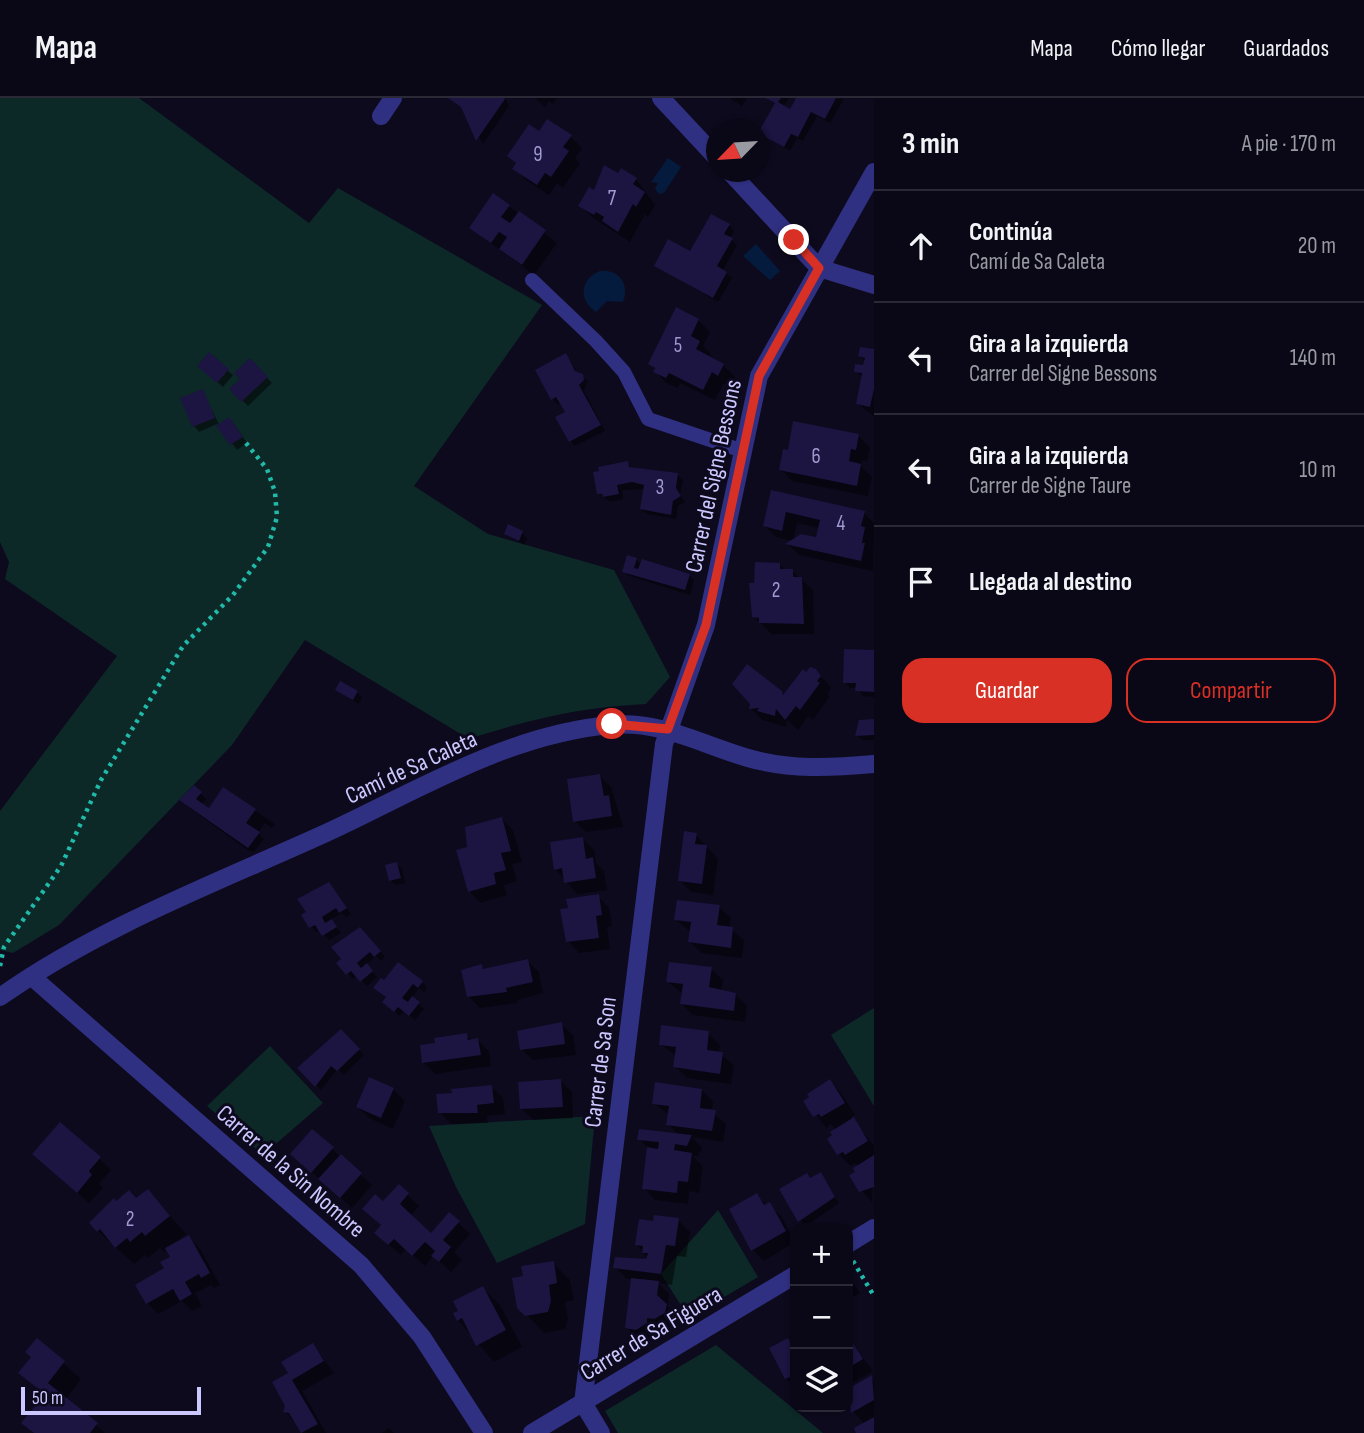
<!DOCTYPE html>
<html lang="es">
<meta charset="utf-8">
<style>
body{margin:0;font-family:"Sofia Sans Condensed",sans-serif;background:#13111f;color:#f1f3f6}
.controls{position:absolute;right:21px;bottom:21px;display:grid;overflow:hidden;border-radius:14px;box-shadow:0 2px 5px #0004}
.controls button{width:63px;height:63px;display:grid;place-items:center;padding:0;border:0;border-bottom:2px solid #2a2935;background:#0a0816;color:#f1f3f6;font:35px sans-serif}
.compass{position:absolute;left:706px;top:21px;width:63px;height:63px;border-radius:50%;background:#0a0816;box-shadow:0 2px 5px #0004;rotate:245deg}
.scale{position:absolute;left:21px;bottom:18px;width:180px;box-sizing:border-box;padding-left:7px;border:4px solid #cbc7ff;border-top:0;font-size:19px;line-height:24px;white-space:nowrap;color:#cbc7ff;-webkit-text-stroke:5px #0d0a1e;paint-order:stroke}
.stop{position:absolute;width:21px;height:21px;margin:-16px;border:5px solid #d93025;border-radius:50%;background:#fff}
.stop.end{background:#d93025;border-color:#fff;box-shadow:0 2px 7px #0008}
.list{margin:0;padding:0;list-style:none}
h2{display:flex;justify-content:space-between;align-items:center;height:91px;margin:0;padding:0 28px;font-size:30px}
h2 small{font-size:23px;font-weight:400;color:#999aa1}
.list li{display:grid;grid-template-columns:46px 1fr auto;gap:21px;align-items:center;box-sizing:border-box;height:112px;padding:0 28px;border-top:2px solid #2a2935}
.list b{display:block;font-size:26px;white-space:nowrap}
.list p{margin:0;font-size:23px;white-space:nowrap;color:#999aa1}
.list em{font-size:23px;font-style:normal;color:#999aa1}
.actions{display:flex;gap:14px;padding:21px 28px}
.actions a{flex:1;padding:16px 0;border:2px solid #d93025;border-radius:21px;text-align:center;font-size:24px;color:#d93025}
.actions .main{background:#d93025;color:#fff}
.icon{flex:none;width:38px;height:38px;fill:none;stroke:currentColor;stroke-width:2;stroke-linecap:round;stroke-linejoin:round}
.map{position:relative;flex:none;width:874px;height:1335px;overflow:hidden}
header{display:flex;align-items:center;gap:42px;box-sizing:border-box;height:98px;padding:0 35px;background:#0a0816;border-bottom:2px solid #2a2935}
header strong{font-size:33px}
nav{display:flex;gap:38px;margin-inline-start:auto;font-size:24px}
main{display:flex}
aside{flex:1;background:#0a0816}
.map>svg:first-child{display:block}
.green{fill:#0c2927}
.water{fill:#041b3d}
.shadow{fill:#0007;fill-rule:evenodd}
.building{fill:#1c1441}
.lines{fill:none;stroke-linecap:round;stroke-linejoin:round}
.path{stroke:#21b9aa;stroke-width:4.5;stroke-dasharray:3.5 5;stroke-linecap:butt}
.lane{stroke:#303082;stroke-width:14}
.street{stroke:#303082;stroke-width:18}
.route{stroke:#d93025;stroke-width:9}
.labels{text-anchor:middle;stroke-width:6;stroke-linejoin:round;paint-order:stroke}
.number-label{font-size:21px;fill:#9f9ad0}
.street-label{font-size:24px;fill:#cbc7ff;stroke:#0d0a1e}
</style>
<header>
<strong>Mapa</strong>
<nav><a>Mapa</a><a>Cómo llegar</a><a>Guardados</a></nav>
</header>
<main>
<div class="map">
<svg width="874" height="1335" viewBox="0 0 874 1335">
<rect width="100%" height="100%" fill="#0d0a1e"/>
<path class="green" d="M 0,0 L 139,0 L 309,125 L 338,90 L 542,207 L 414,388 L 488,436 L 614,472 L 670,579 L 646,606 C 581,609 531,621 469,641 L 305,542 L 232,647 L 59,827 L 13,855 L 0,852 L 0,713 L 117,558 L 5,481 L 9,464 L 0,444 Z
M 874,910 L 874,1008 L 831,937 Z
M 270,948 L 323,1005 L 263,1057 L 207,1008 Z
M 595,1018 L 585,1126 L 497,1165 L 456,1089 L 429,1028 Z
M 718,1112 L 758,1179 L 689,1220 L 661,1176 Z
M 716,1247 L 823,1335 L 618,1335 L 605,1313 Z"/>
<path class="water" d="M 668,60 L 681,69 L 664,95 L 659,96 L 655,91 L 658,85 L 651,84 Z
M 756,146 L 780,173 L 770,182 L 743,158 Z
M 600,173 C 619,171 630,186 623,204 L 607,203 L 596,214 C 578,202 580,181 600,173 Z"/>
<path class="shadow" d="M 450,0 L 505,0 L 509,8 L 483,46 L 464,11 Z
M 535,0 L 557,0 L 553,6 L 549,3 L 545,9 Z
M 730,0 L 747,0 L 742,8 Z
M 765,0 L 789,0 L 783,9 L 790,13 L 796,0 L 844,1 L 830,25 L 817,18 L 803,43 L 797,40 L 790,53 L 760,34 L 776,6 Z
M 540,35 L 571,39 L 582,50 L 575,60 L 580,65 L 563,90 L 557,85 L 549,97 L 526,82 L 514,70 L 517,66 L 509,58 Z
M 618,78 L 636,81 L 655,107 L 648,119 L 645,116 L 630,144 L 592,119 L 580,107 Z
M 509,108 L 557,145 L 534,177 L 471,130 Z
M 729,127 L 734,133 L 730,141 L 737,147 L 723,172 L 732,180 L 718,204 L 656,167 L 691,156 Z
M 698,222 L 710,234 L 703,248 L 711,256 L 709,260 L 723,267 L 735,279 L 730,288 L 724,285 L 715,302 L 680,285 L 678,290 L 666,285 L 650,266 Z
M 874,253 L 874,318 L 858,306 L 863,280 L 856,273 L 865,269 L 866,264 L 860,258 Z
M 209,257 L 233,277 L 223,289 L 205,273 Z
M 566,257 L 578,276 L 588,283 L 584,293 L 605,333 L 575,348 L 570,343 L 567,315 L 561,305 L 558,306 L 552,301 L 537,272 Z
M 250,262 L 272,285 L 248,308 L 231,291 L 242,281 Z
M 202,293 L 220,328 L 234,326 L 247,345 L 237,352 L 217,326 L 199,334 L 194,328 Z
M 858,338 L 870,349 L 867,363 L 862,362 L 861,368 L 872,379 L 868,398 L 792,383 L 781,371 Z
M 627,365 L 632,370 L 678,377 L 683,382 L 680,397 L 685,404 L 678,408 L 676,421 L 647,416 L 641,411 L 645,391 L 622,392 L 623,401 L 610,404 L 599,396 Z
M 773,394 L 864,415 L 874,425 L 873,473 L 799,457 L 788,446 L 792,443 L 776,439 L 765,428 ZM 797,425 L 820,430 L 818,441 L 793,443 Z
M 522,435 L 527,440 L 524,447 L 506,436 Z
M 636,461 L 641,467 L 689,477 L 694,482 L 690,497 L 629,478 L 624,473 Z
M 780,466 L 786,473 L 792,473 L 813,492 L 814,536 L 772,536 L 753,518 L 756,486 Z
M 874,554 L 874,599 L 863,598 L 857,590 L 850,590 L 844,584 Z
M 819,577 L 831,589 L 828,596 L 830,598 L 813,622 L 808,618 L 798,632 L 787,622 L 786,629 L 762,622 L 751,610 L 781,594 L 784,597 Z
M 337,591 L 357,594 L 362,600 L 358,606 Z
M 874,623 L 874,642 L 862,642 L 857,637 Z
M 600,678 L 611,689 L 623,729 L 586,734 L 575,723 Z
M 194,690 L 206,701 L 201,707 L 210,713 L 254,712 L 275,726 L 272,730 L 265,725 L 258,735 L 264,741 L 254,754 L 247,752 L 186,707 Z
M 502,721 L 513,732 L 522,764 L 512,766 L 517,783 L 504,787 L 507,797 L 481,805 L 469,793 L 469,751 Z
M 696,737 L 718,761 L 713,797 L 691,794 L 680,782 Z
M 583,741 L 594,752 L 596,765 L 604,773 L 607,792 L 577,796 L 555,771 Z
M 397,766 L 402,771 L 405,785 L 396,787 L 390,782 Z
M 334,792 L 351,816 L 346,819 L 342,815 L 330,822 L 341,835 L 329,842 L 320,832 L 316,834 L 303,818 Z
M 598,798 L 609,810 L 612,828 L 607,829 L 610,851 L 579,855 L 568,843 Z
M 719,809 L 731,820 L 729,830 L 744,842 L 742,860 L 702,855 L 690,844 L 691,834 L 676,822 Z
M 365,836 L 385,859 L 381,863 L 376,858 L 366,867 L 377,879 L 367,888 L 357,877 L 353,881 L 338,865 Z
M 527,863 L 539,874 L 543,895 L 517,902 L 517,905 L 480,910 L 468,898 L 482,868 L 485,872 Z
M 711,871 L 723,882 L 721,893 L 735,896 L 747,908 L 745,924 L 693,917 L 682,906 L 683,896 L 668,884 Z
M 385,884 L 422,884 L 427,889 L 424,894 L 419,890 L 411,900 L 424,911 L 415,922 L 404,913 L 400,918 L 389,909 L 387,900 L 381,895 Z
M 561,926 L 573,937 L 576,957 L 533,962 L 521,951 Z
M 341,933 L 364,957 L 344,977 L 338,971 L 321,992 L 299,970 Z
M 708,935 L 720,947 L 719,955 L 734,967 L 731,986 L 687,980 L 675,968 L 677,958 L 660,946 Z
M 466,937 L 472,943 L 478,942 L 489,954 L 491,968 L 435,976 L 423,964 L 437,946 Z
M 370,981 L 393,991 L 405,1003 L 393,1031 L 369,1020 L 358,1009 Z
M 560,982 L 572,994 L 573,1020 L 533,1022 L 521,1010 Z
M 830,983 L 841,995 L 855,1017 L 851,1019 L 874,1048 L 872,1104 L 861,1092 L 859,1069 L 855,1065 L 850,1068 L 839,1056 L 836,1032 L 831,1026 L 826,1030 L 806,1003 Z
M 492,989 L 503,1000 L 505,1016 L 487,1018 L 488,1025 L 451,1026 L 440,1014 Z
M 702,992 L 713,1004 L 712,1014 L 726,1026 L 723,1044 L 692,1039 L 702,1050 L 698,1058 L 692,1058 L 703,1068 L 699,1095 L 689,1093 L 688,1106 L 655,1102 L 644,1090 L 649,1051 L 639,1041 L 679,1037 L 668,1026 L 669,1017 L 654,1005 Z
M 312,1033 L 372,1087 L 352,1110 L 304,1067 Z
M 99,1060 L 111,1072 L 99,1086 L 103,1090 L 89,1105 L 46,1067 Z
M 821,1076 L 839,1105 L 805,1129 L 782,1092 Z
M 399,1089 L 419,1108 L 410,1118 L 431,1137 L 450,1117 L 470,1136 L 454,1154 L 462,1162 L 451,1174 L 433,1158 L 425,1168 L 406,1151 L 401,1157 L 388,1146 L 382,1128 L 383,1106 Z
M 148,1093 L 186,1136 L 176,1144 L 188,1139 L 200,1151 L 220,1187 L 214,1190 L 211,1187 L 195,1195 L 202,1208 L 192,1213 L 182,1203 L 158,1216 L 147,1205 L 172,1160 L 167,1151 L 164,1154 L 160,1150 L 148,1160 L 145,1157 L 134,1166 L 98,1133 L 104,1111 L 129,1094 L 137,1102 Z
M 756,1098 L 781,1118 L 795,1144 L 764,1163 L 753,1152 Z
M 678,1122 L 690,1134 L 686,1159 L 677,1158 L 672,1187 L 658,1185 L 669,1196 L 668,1209 L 678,1219 L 676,1226 L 667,1231 L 658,1231 L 658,1236 L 648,1243 L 638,1241 L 627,1230 L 633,1181 L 627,1181 L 615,1169 L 648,1162 L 637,1146 L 654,1125 Z
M 553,1165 L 570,1182 L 574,1202 L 565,1204 L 568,1221 L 565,1231 L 544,1235 L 519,1209 L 525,1180 Z
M 848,1176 L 860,1195 L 852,1200 L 848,1196 Z
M 483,1190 L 500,1207 L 522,1249 L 494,1264 L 458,1222 Z
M 848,1235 L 851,1240 L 848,1241 L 873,1273 L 848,1288 Z
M 37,1242 L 81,1281 L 66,1301 L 105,1335 L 34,1335 L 24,1325 L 46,1298 L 21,1275 L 33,1259 Z
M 787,1242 L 795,1250 L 795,1289 L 786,1280 Z
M 313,1247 L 334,1275 L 302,1293 L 326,1335 L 303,1335 L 285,1313 L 290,1275 Z
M 871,1280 L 874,1282 L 874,1335 L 858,1335 L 864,1326 L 848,1307 L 848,1293 Z
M 389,1330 L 394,1335 L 382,1335 Z"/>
<path class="building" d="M 448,0 L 504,0 L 505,1 L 476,43 L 461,9 Z
M 765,0 L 781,0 L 778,4 L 790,11 L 796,0 L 836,0 L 825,21 L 811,14 L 798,39 L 791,36 L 784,49 L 758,35 L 775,5 Z
M 547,21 L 572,37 L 563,49 L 569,53 L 551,79 L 545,75 L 537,87 L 512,71 L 516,65 L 507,58 L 529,26 L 539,33 Z
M 604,67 L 618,75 L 621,70 L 637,80 L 633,86 L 645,94 L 636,109 L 633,106 L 618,134 L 602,123 L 604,119 L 596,114 L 594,117 L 578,108 L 589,89 L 594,92 Z
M 493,95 L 510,107 L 501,119 L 510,125 L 519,113 L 546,132 L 522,167 L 499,151 L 507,139 L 499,134 L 491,145 L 469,130 Z
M 711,116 L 730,126 L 724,136 L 733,140 L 717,168 L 727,174 L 713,200 L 654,168 L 668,141 L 690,153 Z
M 676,209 L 699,221 L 691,238 L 700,243 L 696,251 L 724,266 L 718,278 L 712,274 L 703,292 L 669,275 L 666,280 L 653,274 L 655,270 L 648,266 Z
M 860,249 L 874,251 L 874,291 L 870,309 L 856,306 L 862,275 L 854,274 L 855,266 L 863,267 L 865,260 L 858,258 Z
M 209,254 L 229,271 L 217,285 L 197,268 Z
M 566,255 L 575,273 L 583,276 L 584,282 L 579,287 L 601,327 L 569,344 L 555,319 L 565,314 L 556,299 L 551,302 L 535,272 Z
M 250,260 L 268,279 L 241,304 L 229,291 L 240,281 L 234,275 Z
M 203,291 L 215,320 L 192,329 L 180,300 Z
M 229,319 L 243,339 L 230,347 L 216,328 Z
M 793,323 L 859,336 L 856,352 L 851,351 L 849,363 L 861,366 L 857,388 L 779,372 L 783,351 L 788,352 Z
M 628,363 L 629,369 L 678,375 L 676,390 L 681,398 L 673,403 L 671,417 L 640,411 L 644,387 L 632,384 L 617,387 L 619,396 L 603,399 L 602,396 L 597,396 L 593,374 L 599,373 L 598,369 Z
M 771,392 L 865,413 L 861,428 L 865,429 L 862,445 L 865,445 L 861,463 L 785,446 L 801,436 L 816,439 L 820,422 L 786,414 L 782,433 L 763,428 Z
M 508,426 L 523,433 L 519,443 L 504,436 Z
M 627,457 L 637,460 L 634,470 L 638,471 L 642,461 L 690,476 L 685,492 L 622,474 Z
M 755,464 L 780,465 L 780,471 L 793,471 L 793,479 L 802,479 L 804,526 L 759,525 L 759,520 L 752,519 L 749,485 L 754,485 Z
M 844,551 L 874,552 L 874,594 L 855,593 L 856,585 L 843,585 Z
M 747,566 L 782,593 L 783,597 L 803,571 L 806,574 L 810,569 L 816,571 L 821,578 L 817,583 L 820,585 L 800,612 L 796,608 L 785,622 L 776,611 L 775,618 L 757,613 L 759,610 L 749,611 L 750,606 L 732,586 Z
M 340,583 L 358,593 L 353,602 L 335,592 Z
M 874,621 L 874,637 L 855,638 L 859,622 Z
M 600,676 L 604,698 L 609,697 L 612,718 L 573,724 L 567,681 Z
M 194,687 L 202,694 L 196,701 L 209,710 L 223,689 L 256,711 L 246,725 L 260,734 L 248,750 L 179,702 Z
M 502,719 L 511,753 L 501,755 L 506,772 L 494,775 L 496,786 L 468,794 L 456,752 L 467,749 L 465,729 Z
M 684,733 L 697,735 L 695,746 L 707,747 L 702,786 L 678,783 Z
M 583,739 L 586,761 L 593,759 L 596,780 L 564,785 L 562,770 L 554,772 L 550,744 Z
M 397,764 L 401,780 L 389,783 L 385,767 Z
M 329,784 L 347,810 L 339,815 L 336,810 L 322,819 L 325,825 L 332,821 L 337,829 L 322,838 L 315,827 L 309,830 L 301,817 L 306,814 L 297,801 Z
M 599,796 L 602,817 L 596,818 L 599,840 L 566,844 L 560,811 L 568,810 L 566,801 Z
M 677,802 L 720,807 L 717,827 L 733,829 L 731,850 L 688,844 L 691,824 L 674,822 Z
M 360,829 L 381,853 L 374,859 L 370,854 L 357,865 L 361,870 L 367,865 L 373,873 L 360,884 L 351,873 L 346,877 L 336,865 L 341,861 L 331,849 Z
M 528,861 L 533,884 L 506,890 L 507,894 L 467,899 L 461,872 L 482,866 L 483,871 Z
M 398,864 L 423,883 L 418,890 L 413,886 L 402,900 L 408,904 L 412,898 L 420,904 L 409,918 L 398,909 L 394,914 L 382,904 L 386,899 L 373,890 L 381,880 L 384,882 Z
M 669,864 L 712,869 L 709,889 L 736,895 L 734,913 L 680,906 L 683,886 L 666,884 Z
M 562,924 L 565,946 L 520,952 L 517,933 Z
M 661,927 L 709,933 L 707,952 L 723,954 L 720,976 L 673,969 L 676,949 L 659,947 Z
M 341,931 L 360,951 L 337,973 L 331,968 L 315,989 L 297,970 Z
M 467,935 L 468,942 L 478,940 L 481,957 L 422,965 L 420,947 L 435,945 L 434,940 Z
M 369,979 L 394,990 L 381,1020 L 356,1009 Z
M 561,981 L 563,1009 L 520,1011 L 518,984 Z
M 830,981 L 845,1005 L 821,1019 L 819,1016 L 813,1019 L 803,1003 L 809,999 L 807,996 Z
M 655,984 L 702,991 L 700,1010 L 716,1012 L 712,1033 L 666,1027 L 669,1008 L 652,1006 Z
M 492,987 L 494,1005 L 477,1007 L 478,1015 L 438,1015 L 436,996 L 452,995 L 451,991 Z
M 854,1019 L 868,1043 L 845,1057 L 843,1054 L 837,1057 L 827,1041 L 832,1037 L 830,1034 Z
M 60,1024 L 101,1059 L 89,1073 L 92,1077 L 77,1095 L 32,1056 Z
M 312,1031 L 334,1049 L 311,1075 L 290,1056 Z
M 639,1031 L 692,1037 L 687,1048 L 675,1046 L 674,1052 L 692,1055 L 688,1084 L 678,1083 L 677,1095 L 642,1091 L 647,1049 L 658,1051 L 659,1044 L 637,1042 Z
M 341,1056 L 362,1075 L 340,1100 L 318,1081 Z
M 874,1057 L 874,1089 L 859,1094 L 849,1077 L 855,1074 L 853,1070 Z
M 821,1074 L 835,1099 L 798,1124 L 779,1091 L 807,1075 L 810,1080 Z
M 399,1086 L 409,1095 L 400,1106 L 431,1135 L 449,1114 L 460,1123 L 443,1142 L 451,1149 L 439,1164 L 431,1158 L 435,1153 L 425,1144 L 412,1158 L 394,1141 L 388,1147 L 374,1135 L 381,1127 L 362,1111 L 375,1096 L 383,1103 Z
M 148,1091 L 170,1118 L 145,1138 L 142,1134 L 130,1144 L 127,1140 L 115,1150 L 100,1131 L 97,1134 L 89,1125 L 114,1100 L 116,1103 L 129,1092 L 136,1100 Z
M 757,1095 L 764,1107 L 770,1104 L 786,1133 L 751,1153 L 729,1111 Z
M 654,1117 L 679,1120 L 675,1148 L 666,1147 L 661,1176 L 613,1170 L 615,1159 L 646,1161 L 648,1155 L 642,1155 L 643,1148 L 635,1147 L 639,1121 L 653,1123 Z
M 189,1137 L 210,1175 L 201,1180 L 199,1176 L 185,1184 L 192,1196 L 180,1203 L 173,1191 L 146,1206 L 135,1187 L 164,1170 L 160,1164 L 170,1159 L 165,1150 Z
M 554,1163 L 557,1185 L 549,1187 L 551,1203 L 548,1214 L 525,1218 L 517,1210 L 512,1180 L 523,1178 L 521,1168 Z
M 631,1180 L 659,1183 L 657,1197 L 667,1206 L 665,1215 L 654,1221 L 647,1220 L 647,1225 L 636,1232 L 625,1230 Z
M 483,1188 L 506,1232 L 476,1248 L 462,1220 L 457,1223 L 453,1215 L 458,1213 L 453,1203 Z
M 37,1240 L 65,1263 L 48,1285 L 98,1325 L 90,1335 L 34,1335 L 21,1325 L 45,1296 L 18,1275 L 31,1259 L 25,1254 Z
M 788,1240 L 795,1254 L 795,1277 L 785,1281 L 769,1250 Z
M 850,1241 L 863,1261 L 848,1270 L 848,1243 Z
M 313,1245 L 324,1263 L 292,1282 L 318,1326 L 301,1335 L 289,1315 L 283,1314 L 285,1308 L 272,1284 L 288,1275 L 281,1264 Z
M 872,1277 L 874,1302 L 851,1315 L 848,1291 Z
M 874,1319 L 874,1335 L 856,1335 L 854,1330 Z"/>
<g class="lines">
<path class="path" d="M 0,868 L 4,849 L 61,768 L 101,682 L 183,548 L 233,497 L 268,449 L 277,419 L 275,394 L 267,371 L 246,345
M 853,1163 L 874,1198"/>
<path class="lane" d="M 532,182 L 596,243 L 624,274 L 648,321 L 743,353"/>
<path class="street" d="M 661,0 L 716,59
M 381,18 L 393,0
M 730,74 L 819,170 L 874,187
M 31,878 L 361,1167 L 422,1239 L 484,1335
M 0,899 C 99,829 216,785 326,735 C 417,693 508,636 611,627 C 660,622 702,647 748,660 C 790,672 831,670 874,666
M 848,1146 L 874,1130
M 532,1335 L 795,1177
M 601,1335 L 583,1305 L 664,646 L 706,527 L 759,278 L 874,74"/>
</g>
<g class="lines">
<path class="route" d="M 612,626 L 668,631 L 706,527 L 759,278 L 819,170 L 794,142"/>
</g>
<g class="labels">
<g class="number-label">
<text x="538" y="63">9</text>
<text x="612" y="107">7</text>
<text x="678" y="254">5</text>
<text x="816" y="365">6</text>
<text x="660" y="396">3</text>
<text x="841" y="432">4</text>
<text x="776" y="499">2</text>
<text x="130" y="1128">2</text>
</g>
<g class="street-label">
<text transform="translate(713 378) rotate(-78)" y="8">Carrer del Signe Bessons</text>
<text transform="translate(411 669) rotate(-25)" y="8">Camí de Sa Caleta</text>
<text transform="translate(600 964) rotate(-83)" y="8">Carrer de Sa Son</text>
<text transform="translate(291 1073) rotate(41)" y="8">Carrer de la Sin Nombre</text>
<text transform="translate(651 1235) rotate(-31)" y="8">Carrer de Sa Figuera</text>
</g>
</g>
</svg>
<div class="controls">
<button>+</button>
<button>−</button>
<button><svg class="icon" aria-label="layers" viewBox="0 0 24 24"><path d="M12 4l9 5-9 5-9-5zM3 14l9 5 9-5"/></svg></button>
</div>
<svg class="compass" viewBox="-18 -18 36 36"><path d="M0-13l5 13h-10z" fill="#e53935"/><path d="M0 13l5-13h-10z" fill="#999aa1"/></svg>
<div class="scale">50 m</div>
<div class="stop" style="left:612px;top:626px"></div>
<div class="stop end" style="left:794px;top:142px"></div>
</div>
<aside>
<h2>3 min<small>A pie · 170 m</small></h2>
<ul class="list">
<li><svg class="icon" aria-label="ahead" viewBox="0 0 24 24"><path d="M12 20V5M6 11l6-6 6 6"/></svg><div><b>Continúa</b><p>Camí de Sa Caleta</p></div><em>20 m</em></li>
<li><svg class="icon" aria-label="left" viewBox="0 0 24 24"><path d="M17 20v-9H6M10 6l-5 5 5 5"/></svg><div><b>Gira a la izquierda</b><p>Carrer del Signe Bessons</p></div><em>140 m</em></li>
<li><svg class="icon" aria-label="left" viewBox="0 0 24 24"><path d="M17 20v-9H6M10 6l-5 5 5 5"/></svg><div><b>Gira a la izquierda</b><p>Carrer de Signe Taure</p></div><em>10 m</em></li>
<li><svg class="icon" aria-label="arrive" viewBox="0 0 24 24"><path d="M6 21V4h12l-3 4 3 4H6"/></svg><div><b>Llegada al destino</b></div></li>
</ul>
<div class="actions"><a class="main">Guardar</a><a>Compartir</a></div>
</aside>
</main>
